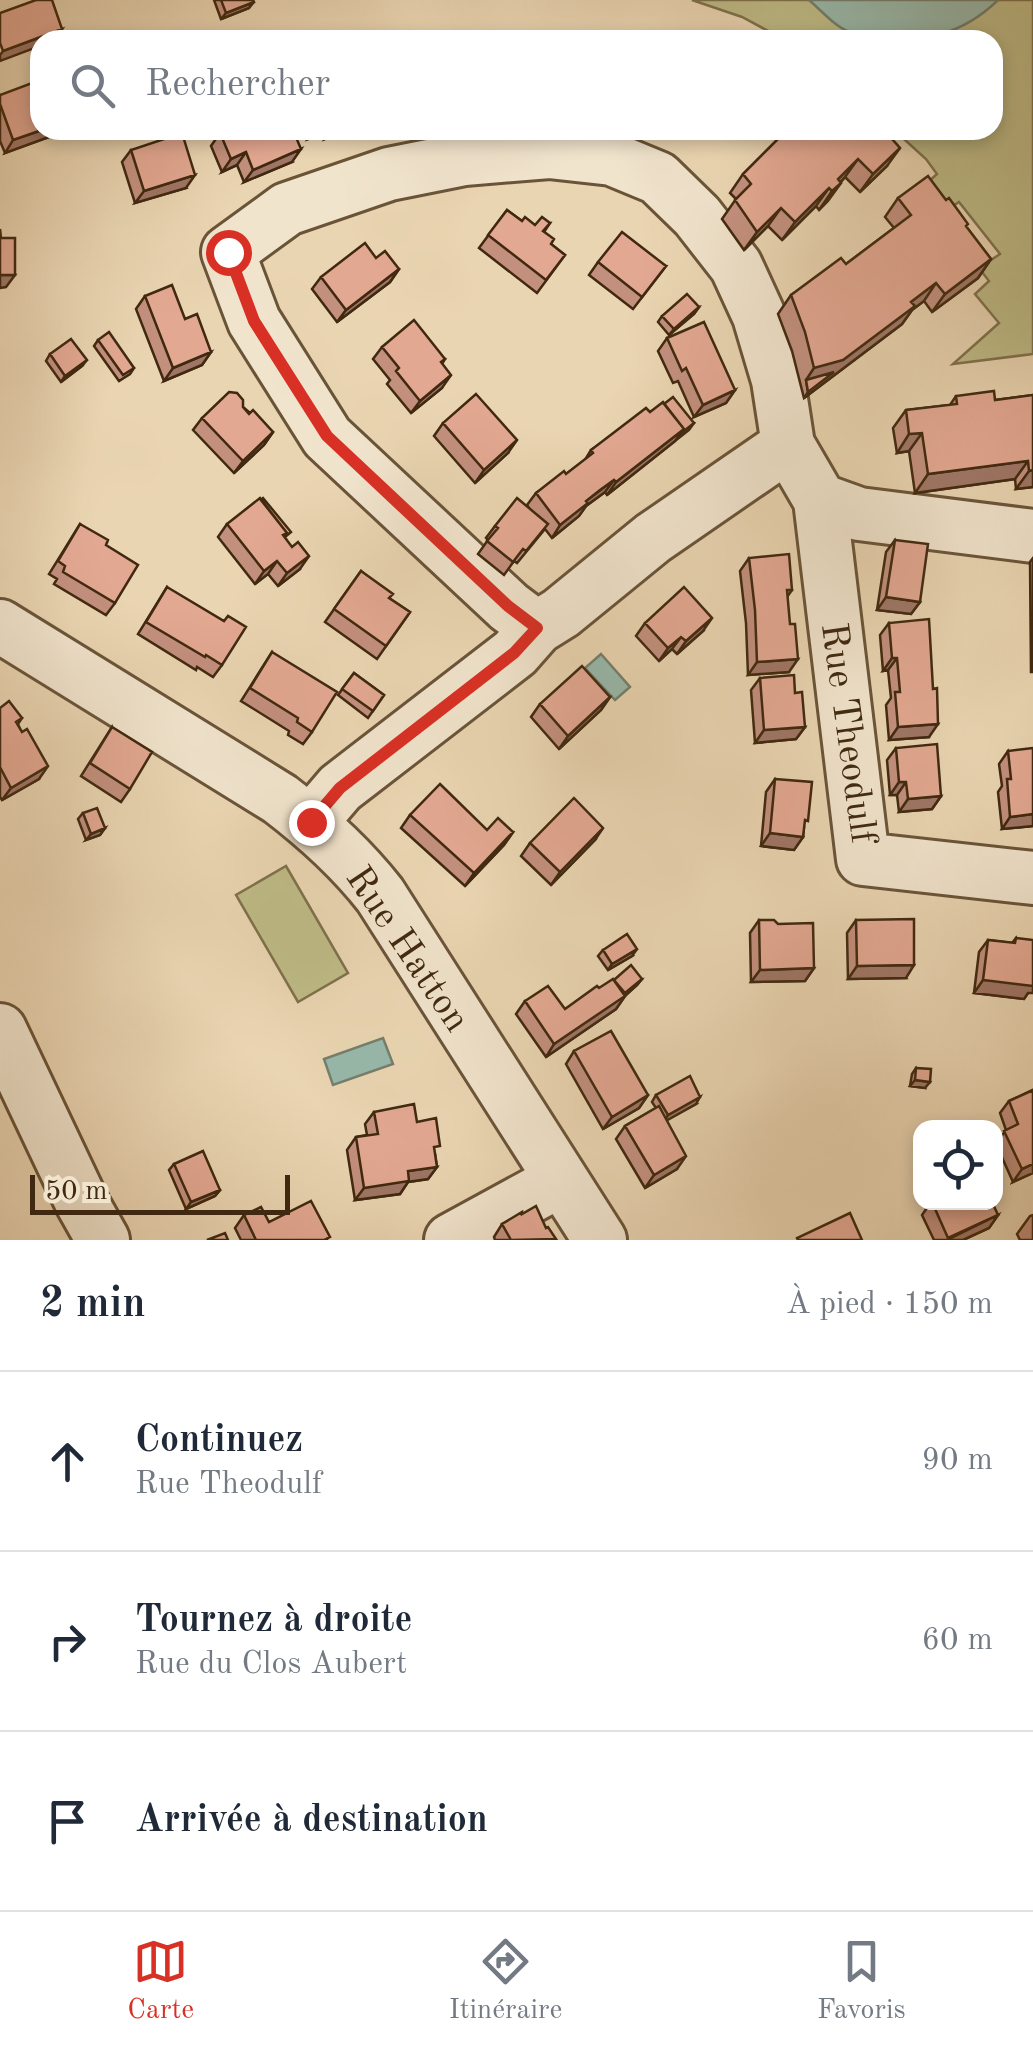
<!DOCTYPE html>
<html lang="fr">
<meta charset="utf-8">
<style>
body{margin:0;font-family:"Old Standard TT",serif;background:#f6f6f7;color:#1f2937}
.controls{position:absolute;right:30px;bottom:30px;display:grid;overflow:hidden;border-radius:20px;box-shadow:0 5px 15px #0003}
.controls button{width:90px;height:90px;display:grid;place-items:center;padding:0;border:0;border-bottom:2px solid #e0e1e3;background:#fff;color:#1f2937;font:50px sans-serif}
.scale{position:absolute;left:30px;bottom:25px;width:260px;box-sizing:border-box;padding-left:10px;border:5px solid #402910;border-top:0;font-size:28px;line-height:35px;white-space:nowrap;color:#402910;-webkit-text-stroke:8px #f1e4cd;paint-order:stroke}
.stop{position:absolute;width:30px;height:30px;margin:-22px;border:8px solid #d93025;border-radius:50%;background:#fff}
.stop.end{background:#d93025;border-color:#fff;box-shadow:0 2px 10px #0008}
.list{margin:0;padding:0;list-style:none}
h2{display:flex;justify-content:space-between;align-items:center;height:130px;margin:0;padding:0 40px;font-size:42px}
h2 small{font-size:32px;font-weight:400;color:#747a83}
.list li{display:grid;grid-template-columns:65px 1fr auto;gap:30px;align-items:center;box-sizing:border-box;height:180px;padding:0 40px;border-top:2px solid #e0e1e3}
.list b{display:block;font-size:38px;white-space:nowrap}
.list p{margin:0;font-size:32px;white-space:nowrap;color:#747a83}
.list em{font-size:32px;font-style:normal;color:#747a83}
.icon{flex:none;width:55px;height:55px;fill:none;stroke:currentColor;stroke-width:2;stroke-linecap:round;stroke-linejoin:round}
.map{position:relative;flex:none;width:1033px;height:1240px;overflow:hidden}
.search{position:absolute;background:#fff;box-shadow:0 5px 15px #0003;left:30px;right:30px;top:30px;height:110px;display:flex;align-items:center;gap:25px;box-sizing:border-box;padding:0 35px;border-radius:30px;color:#747a83;font-size:38px}
.sheet{height:670px;background:#fff}
nav{display:flex;justify-content:space-around;align-items:center;box-sizing:border-box;height:140px;border-top:2px solid #e0e1e3;background:#fff;font-size:28px;color:#747a83}
nav a{display:grid;justify-items:center;gap:5px}
nav .on{color:#d93025}
.map>svg:first-child{display:block}
.green{fill:#bebb87;stroke:#7f724c;stroke-width:2.5}
.water{fill:#98b9ab;stroke:#757f6d;stroke-width:2.5}
.lines{fill:none;stroke-linecap:round;stroke-linejoin:round}
.minor-casing{stroke:#6a5438;stroke-width:58}
.minor{stroke:#f1e4cd;stroke-width:52}
.wall{fill:#c3907e;stroke:#402910;stroke-width:2.5}
.shaded-wall{fill:#9f7666;stroke:#402910;stroke-width:2.5}
.building{fill:#e3a892;stroke:#402910;stroke-width:2.5}
.route{stroke:#d93025;stroke-width:12}
.labels{text-anchor:middle;stroke-width:8;stroke-linejoin:round;paint-order:stroke}
.street-label{font-size:38px;fill:#402910;stroke:#f1e4cd}
</style>
<div class="map">
<svg width="1033" height="1240" viewBox="0 0 1033 1240">
<rect width="100%" height="100%" fill="#ead5b2"/>
<filter id="stains"><feTurbulence type="fractalNoise" baseFrequency=".002" numOctaves="4"/><feColorMatrix values="0 0 0 0 .2 0 0 0 0 .09 0 0 0 0 .02 0 0 0 .5 -.17"/></filter>
<radialGradient id="worn" r=".72"><stop offset=".6" stop-color="#630" stop-opacity="0"/><stop offset="1" stop-color="#630" stop-opacity=".3"/></radialGradient>
<path class="green" d="M 692,0 L 1033,0 L 1033,354 L 953,364 L 999,323 L 975,294 L 989,281 L 979,268 L 1000,254 L 959,202 L 941,214 L 918,191 L 937,174 L 926,159 L 894,130 L 993,130 L 993,40 L 785,40 L 742,17 Z
M 286,866 L 348,973 L 298,1002 L 236,895 Z"/>
<path class="water" d="M 809,0 L 998,0 C 963,34 923,44 876,37 C 869,36 859,36 852,33 C 836,28 822,11 809,0 Z
M 601,654 L 630,687 L 615,700 L 585,668 Z
M 383,1038 L 393,1064 L 333,1085 L 324,1059 Z"/>
<g class="lines">
<g class="minor-casing">
<path id="minor" d="M 820,500 L 863,859 L 1033,878
M 0,626 L 280,799 C 318,828 351,858 380,895 L 600,1240
M 537,628 L 509,607 L 327,437 L 254,321 L 228,252 L 287,209 L 389,174 L 464,159 L 549,152 L 612,159 L 658,178 L 697,216 L 736,266 L 759,316 L 778,380 L 788,445
M 311,822 L 340,788 L 515,653 L 537,628 L 561,613 L 653,538 L 788,445 L 820,500 L 859,514 L 1033,536
M 0,1030 L 81,1201 L 103,1240
M 451,1240 L 561,1180"/>
</g>
<use href="#minor" class="minor"/>
</g>
<path class="wall" d="M 214,0 L 253,0 L 249,8 L 221,19 Z
M 0,95 L 40,130 L 54,130 L 49,137 L 5,153 L 0,141 Z
M 304,130 L 346,130 L 325,139 L 322,133 L 308,139 Z
M 787,130 L 887,166 L 860,192 L 845,177 L 819,210 L 816,206 L 782,240 L 768,226 L 744,250 L 722,219 L 736,199 L 730,193 L 743,174 Z
M 220,133 L 292,162 L 244,182 L 237,165 L 222,172 L 211,146 Z
M 131,150 L 186,188 L 135,203 L 122,162 Z
M 898,198 L 966,227 L 991,259 L 978,278 L 932,312 L 924,301 L 912,310 L 902,324 L 804,398 L 792,351 L 778,314 L 791,295 L 846,264 L 894,228 L 885,217 Z
M 507,210 L 522,221 L 535,225 L 550,223 L 544,232 L 551,244 L 565,255 L 537,293 L 479,248 Z
M 376,258 L 399,269 L 390,282 L 337,322 L 312,289 L 321,277 Z
M 598,262 L 666,266 L 633,309 L 589,275 Z
M 145,296 L 185,319 L 211,352 L 202,365 L 164,381 L 136,309 Z
M 699,307 L 694,314 L 669,335 L 658,322 L 662,316 Z
M 667,338 L 735,390 L 726,403 L 694,417 L 678,381 L 673,383 L 658,351 Z
M 98,340 L 134,368 L 130,374 L 119,381 L 94,346 Z
M 382,347 L 445,359 L 442,364 L 442,388 L 411,413 L 387,384 L 390,380 L 373,359 Z
M 50,354 L 82,366 L 61,382 L 46,361 Z
M 1033,395 L 1033,487 L 1016,489 L 1015,479 L 915,493 L 909,451 L 897,453 L 893,428 L 906,410 L 950,405 L 956,396 L 995,400 Z
M 243,407 L 273,432 L 264,445 L 234,473 L 193,430 L 202,418 Z
M 650,412 L 694,423 L 689,430 L 607,495 L 605,492 L 586,506 L 579,516 L 552,538 L 545,529 L 517,563 L 514,561 L 504,575 L 478,554 L 488,540 L 486,538 L 495,526 L 529,508 L 527,505 L 536,493 L 566,474 L 585,460 L 591,450 Z
M 443,423 L 508,453 L 475,483 L 434,436 Z
M 80,524 L 106,545 L 115,603 L 106,615 L 54,584 L 57,579 L 49,574 Z
M 227,524 L 286,539 L 300,569 L 278,586 L 268,574 L 255,584 L 218,537 Z
M 895,540 L 920,602 L 911,614 L 877,610 L 886,552 Z
M 749,558 L 792,590 L 787,597 L 789,672 L 748,675 L 746,623 L 740,571 Z
M 1033,558 L 1033,672 L 1031,672 L 1030,562 Z
M 361,571 L 389,598 L 410,612 L 377,659 L 325,622 Z
M 167,587 L 222,665 L 213,677 L 197,667 L 196,670 L 138,634 Z
M 645,623 L 703,631 L 677,654 L 672,649 L 659,661 L 636,636 Z
M 889,623 L 933,689 L 929,737 L 889,740 L 886,705 L 891,698 L 888,670 L 883,671 L 880,635 Z
M 272,652 L 312,732 L 303,744 L 288,735 L 289,731 L 241,701 Z
M 354,673 L 384,695 L 368,718 L 338,695 Z
M 760,678 L 795,693 L 805,727 L 796,739 L 755,743 L 751,690 Z
M 610,697 L 601,710 L 559,749 L 531,717 L 540,704 Z
M 0,708 L 22,718 L 18,724 L 39,779 L 2,800 L 0,797 Z
M 112,727 L 130,789 L 121,802 L 81,776 Z
M 896,748 L 941,796 L 932,809 L 899,812 L 897,795 L 890,795 L 887,760 Z
M 1008,751 L 1033,826 L 1002,829 L 998,792 L 1002,786 L 999,764 Z
M 775,779 L 804,827 L 803,837 L 794,850 L 761,846 L 766,792 Z
M 83,813 L 105,828 L 100,835 L 86,840 L 78,819 Z
M 410,815 L 487,830 L 513,832 L 504,845 L 465,886 L 401,828 Z
M 595,840 L 551,885 L 521,856 L 530,843 Z
M 759,920 L 814,968 L 805,981 L 751,982 L 750,933 Z
M 856,920 L 906,978 L 848,979 L 847,933 Z
M 1016,938 L 1028,993 L 1024,999 L 974,993 L 979,952 L 988,940 L 1012,943 Z
M 603,950 L 632,956 L 608,970 L 598,956 Z
M 642,979 L 637,985 L 625,996 L 616,1009 L 546,1057 L 516,1014 L 525,1001 L 565,1009 L 614,980 Z
M 574,1051 L 648,1095 L 639,1108 L 603,1129 L 566,1064 Z
M 916,1068 L 925,1088 L 910,1086 L 912,1074 Z
M 1033,1090 L 1033,1173 L 1013,1182 L 996,1144 L 1006,1130 L 1000,1113 L 1009,1101 Z
M 656,1095 L 696,1104 L 666,1120 L 677,1169 L 645,1188 L 616,1139 L 625,1126 L 656,1108 L 652,1102 Z
M 374,1112 L 435,1154 L 437,1167 L 428,1179 L 408,1182 L 400,1194 L 355,1200 L 347,1150 L 356,1137 L 367,1135 L 365,1124 Z
M 174,1164 L 220,1190 L 215,1196 L 186,1209 L 169,1170 Z
M 931,1202 L 998,1215 L 989,1228 L 963,1240 L 934,1240 L 922,1215 Z
M 244,1215 L 269,1222 L 328,1240 L 241,1240 L 235,1228 Z
M 1033,1215 L 1033,1240 L 1020,1240 L 1017,1234 L 1030,1216 Z
M 502,1224 L 546,1228 L 555,1240 L 495,1240 L 494,1237 Z"/>
<path class="shaded-wall" d="M 254,2 L 249,8 L 221,19 L 226,13 Z
M 62,29 L 54,40 L 40,40 L 40,46 L 0,61 L 0,55 L 3,51 Z
M 42,130 L 54,130 L 49,137 L 5,153 L 13,140 Z
M 314,130 L 324,130 L 322,133 L 308,139 Z
M 331,130 L 346,130 L 325,139 Z
M 705,130 L 722,130 L 719,135 Z
M 900,148 L 887,166 L 860,192 L 873,174 Z
M 301,149 L 292,162 L 244,182 L 253,170 Z
M 246,152 L 237,165 L 222,172 L 231,159 Z
M 858,159 L 845,177 L 832,191 L 838,179 Z
M 195,175 L 186,188 L 135,203 L 144,191 Z
M 841,183 L 828,201 L 819,210 L 832,191 Z
M 829,188 L 816,206 L 782,240 L 795,222 Z
M 781,208 L 768,226 L 744,250 L 757,232 Z
M 991,259 L 978,278 L 932,312 L 945,294 Z
M 399,269 L 390,282 L 337,322 L 346,310 Z
M 0,275 L 15,275 L 6,287 L 0,288 Z
M 936,283 L 924,301 L 912,310 L 902,324 L 804,398 L 808,392 L 806,380 L 814,368 Z
M 699,307 L 694,314 L 669,335 L 674,329 Z
M 211,352 L 202,365 L 164,381 L 173,368 Z
M 87,360 L 82,366 L 61,382 L 65,376 Z
M 451,375 L 442,388 L 411,413 L 420,401 Z
M 735,390 L 726,403 L 694,417 L 703,405 Z
M 684,429 L 675,441 L 607,495 L 616,482 Z
M 273,432 L 264,445 L 234,473 L 243,461 Z
M 922,433 L 909,451 L 897,453 L 909,434 Z
M 517,440 L 508,453 L 475,483 L 484,470 Z
M 1028,461 L 1015,479 L 915,493 L 928,474 Z
M 1033,470 L 1033,487 L 1016,489 L 1029,471 Z
M 614,480 L 605,492 L 586,506 L 579,516 L 552,538 L 560,525 L 586,501 Z
M 309,556 L 300,569 L 278,586 L 287,573 Z
M 277,561 L 268,574 L 255,584 L 264,571 Z
M 886,597 L 920,602 L 911,614 L 877,610 Z
M 712,618 L 703,631 L 677,654 L 686,641 Z
M 681,637 L 672,649 L 659,661 L 668,648 Z
M 892,658 L 897,658 L 888,670 L 883,671 Z
M 798,659 L 789,672 L 748,675 L 757,662 Z
M 610,697 L 601,710 L 559,749 L 568,736 Z
M 938,724 L 929,737 L 889,740 L 898,727 Z
M 805,727 L 796,739 L 755,743 L 764,730 Z
M 48,766 L 39,779 L 2,800 L 11,788 Z
M 899,782 L 906,782 L 897,795 L 890,795 Z
M 941,796 L 932,809 L 899,812 L 908,799 Z
M 1033,814 L 1033,826 L 1002,829 L 1010,817 Z
M 105,828 L 100,835 L 86,840 L 91,834 Z
M 603,828 L 595,840 L 551,885 L 560,872 Z
M 513,832 L 504,845 L 465,886 L 474,873 Z
M 770,833 L 803,837 L 794,850 L 761,846 Z
M 637,949 L 632,956 L 608,970 L 612,964 Z
M 914,965 L 906,978 L 848,979 L 857,966 Z
M 814,968 L 805,981 L 751,982 L 760,970 Z
M 642,979 L 637,985 L 622,998 L 625,996 L 616,1009 L 546,1057 L 554,1044 L 625,993 Z
M 983,980 L 1033,980 L 1033,993 L 1028,993 L 1024,999 L 974,993 Z
M 915,1080 L 930,1082 L 925,1088 L 910,1086 Z
M 648,1095 L 639,1108 L 603,1129 L 612,1117 Z
M 700,1097 L 696,1104 L 664,1122 L 668,1115 Z
M 686,1156 L 677,1169 L 645,1188 L 654,1175 Z
M 1033,1164 L 1033,1173 L 1013,1182 L 1022,1169 Z
M 437,1167 L 428,1179 L 408,1182 L 400,1194 L 355,1200 L 364,1188 L 408,1171 Z
M 220,1190 L 215,1196 L 186,1209 L 191,1202 Z
M 998,1215 L 989,1228 L 963,1240 L 947,1240 Z"/>
<path class="building" d="M 36,0 L 52,0 L 62,29 L 3,51 L 0,43 L 0,13 Z
M 221,0 L 253,0 L 254,2 L 226,13 Z
M 40,80 L 40,130 L 42,130 L 13,140 L 0,104 L 0,95 Z
M 227,130 L 293,130 L 301,149 L 253,170 L 246,152 L 231,159 L 220,133 Z
M 787,130 L 884,130 L 900,148 L 873,174 L 858,159 L 838,179 L 841,183 L 832,191 L 829,188 L 795,222 L 781,208 L 757,232 L 735,200 L 751,184 L 743,174 Z
M 182,133 L 195,175 L 144,191 L 131,150 Z
M 928,176 L 946,200 L 949,198 L 968,224 L 966,226 L 991,259 L 945,294 L 936,283 L 911,302 L 915,306 L 843,360 L 814,368 L 805,332 L 791,295 L 841,258 L 846,264 L 911,215 L 898,198 Z
M 507,210 L 522,221 L 525,217 L 535,225 L 542,217 L 550,223 L 543,231 L 554,239 L 551,244 L 565,255 L 546,280 L 488,235 Z
M 0,229 L 1,238 L 15,238 L 15,275 L 0,275 Z
M 622,232 L 666,266 L 642,297 L 598,262 Z
M 365,243 L 376,258 L 385,251 L 399,269 L 346,310 L 321,277 Z
M 172,285 L 185,319 L 197,314 L 211,352 L 173,368 L 145,296 Z
M 687,294 L 699,307 L 674,329 L 662,316 Z
M 414,320 L 445,359 L 441,362 L 451,375 L 420,401 L 396,371 L 399,368 L 382,347 Z
M 704,322 L 735,390 L 703,405 L 686,368 L 682,371 L 667,338 Z
M 109,332 L 134,368 L 123,375 L 98,340 Z
M 71,339 L 87,360 L 65,376 L 50,354 Z
M 834,372 L 808,392 L 806,380 Z
M 994,391 L 995,400 L 1033,395 L 1033,470 L 1029,471 L 1028,461 L 928,474 L 922,433 L 909,434 L 906,410 L 957,404 L 956,396 Z
M 229,392 L 237,393 L 243,400 L 243,407 L 249,414 L 253,410 L 273,432 L 243,461 L 202,418 Z
M 476,394 L 517,440 L 484,470 L 443,423 Z
M 673,397 L 694,423 L 679,435 L 684,429 L 664,404 Z
M 663,402 L 684,429 L 616,482 L 614,480 L 600,490 L 586,501 L 588,503 L 560,525 L 536,493 L 564,471 L 566,474 L 593,453 L 591,450 L 646,408 L 650,412 Z
M 260,498 L 287,533 L 283,535 L 292,547 L 298,542 L 309,556 L 287,573 L 277,561 L 264,571 L 227,524 Z
M 263,498 L 291,532 L 285,537 L 287,533 L 261,500 Z
M 517,498 L 548,524 L 526,551 L 523,549 L 513,562 L 487,541 L 498,528 L 495,526 Z
M 80,524 L 108,540 L 106,545 L 138,565 L 115,603 L 63,572 L 65,566 L 58,561 Z
M 895,540 L 928,544 L 920,602 L 886,597 Z
M 789,554 L 792,590 L 787,590 L 790,624 L 795,624 L 798,659 L 757,662 L 755,610 L 749,558 Z
M 361,571 L 393,594 L 389,598 L 410,612 L 386,646 L 334,609 Z
M 167,587 L 224,621 L 228,616 L 246,627 L 222,665 L 206,655 L 205,657 L 146,622 Z
M 684,587 L 712,618 L 686,641 L 681,637 L 668,648 L 645,623 Z
M 929,619 L 933,689 L 937,688 L 938,724 L 898,727 L 895,692 L 900,692 L 897,658 L 892,658 L 889,623 Z
M 272,652 L 337,692 L 312,732 L 297,722 L 298,718 L 250,688 Z
M 582,666 L 610,697 L 568,736 L 540,704 Z
M 354,673 L 384,695 L 373,711 L 342,689 Z
M 794,675 L 795,693 L 802,692 L 805,727 L 764,730 L 760,678 Z
M 9,701 L 22,718 L 16,722 L 22,732 L 27,729 L 48,766 L 11,788 L 0,767 L 0,708 Z
M 112,727 L 152,752 L 130,789 L 90,763 Z
M 937,744 L 941,796 L 908,799 L 906,782 L 899,782 L 896,748 Z
M 1033,748 L 1033,814 L 1010,817 L 1007,779 L 1011,779 L 1008,751 Z
M 775,779 L 812,782 L 808,821 L 805,820 L 803,837 L 770,833 Z
M 440,784 L 487,830 L 498,818 L 513,832 L 474,873 L 410,815 Z
M 574,798 L 603,828 L 560,872 L 530,843 Z
M 97,808 L 105,828 L 91,834 L 83,813 Z
M 914,919 L 914,965 L 857,966 L 856,920 Z
M 759,920 L 774,920 L 778,924 L 813,923 L 814,968 L 760,970 Z
M 627,934 L 637,949 L 612,964 L 603,950 Z
M 1016,938 L 1033,940 L 1033,986 L 983,980 L 988,940 L 1015,943 Z
M 631,965 L 642,979 L 625,993 L 614,980 Z
M 613,979 L 625,996 L 554,1044 L 525,1001 L 548,986 L 565,1009 L 597,986 L 599,988 Z
M 611,1031 L 648,1095 L 612,1117 L 574,1051 Z
M 916,1068 L 931,1069 L 930,1082 L 915,1080 Z
M 690,1076 L 700,1097 L 668,1115 L 656,1095 Z
M 1033,1090 L 1033,1164 L 1022,1169 L 1004,1131 L 1018,1124 L 1009,1101 Z
M 414,1104 L 417,1122 L 436,1118 L 440,1146 L 434,1147 L 437,1167 L 408,1171 L 409,1181 L 364,1188 L 356,1137 L 378,1134 L 374,1112 Z
M 659,1106 L 686,1156 L 654,1175 L 625,1126 Z
M 203,1151 L 220,1190 L 191,1202 L 174,1164 Z
M 311,1201 L 330,1237 L 324,1240 L 256,1240 L 244,1215 L 261,1207 L 269,1222 Z
M 932,1202 L 992,1202 L 998,1215 L 948,1238 Z
M 536,1206 L 546,1228 L 548,1227 L 556,1239 L 511,1240 L 502,1224 L 522,1212 L 522,1214 Z
M 850,1213 L 862,1240 L 798,1240 L 797,1238 Z
M 225,1233 L 228,1240 L 207,1240 Z"/>
<g class="lines">
<path class="route" d="M 228,252 L 254,321 L 327,436 L 508,606 L 537,628 L 514,653 L 340,788 L 311,822"/>
</g>
<g class="labels">
<g class="street-label">
<text transform="translate(850 733) rotate(82)" y="13">Rue Theodulf</text>
<text transform="translate(409 948) rotate(56)" y="13">Rue Hatton</text>
</g>
</g>
<rect width="100%" height="100%" filter="url(#stains)"/>
<rect width="100%" height="100%" fill="url(#worn)"/>
</svg>
<div class="controls">
<button><svg class="icon" aria-label="locate" viewBox="0 0 24 24"><circle cx="12" cy="12" r="6"/><path d="M12 2v4M12 18v4M2 12h4M18 12h4"/></svg></button>
</div>
<div class="scale">50 m</div>
<div class="stop" style="left:228px;top:252px"></div>
<div class="stop end" style="left:311px;top:822px"></div>
<div class="search"><svg class="icon" aria-label="search" viewBox="0 0 24 24"><circle cx="10" cy="10" r="6"/><path d="M15 15l6 6"/></svg>Rechercher</div>
</div>
<section class="sheet">
<h2>2 min<small>À pied · 150 m</small></h2>
<ul class="list">
<li><svg class="icon" aria-label="ahead" viewBox="0 0 24 24"><path d="M12 20V5M6 11l6-6 6 6"/></svg><div><b>Continuez</b><p>Rue Theodulf</p></div><em>90 m</em></li>
<li><svg class="icon" aria-label="right" viewBox="0 0 24 24"><path d="M7 20v-9h11M14 6l5 5-5 5"/></svg><div><b>Tournez à droite</b><p>Rue du Clos Aubert</p></div><em>60 m</em></li>
<li><svg class="icon" aria-label="arrive" viewBox="0 0 24 24"><path d="M6 21V4h12l-3 4 3 4H6"/></svg><div><b>Arrivée à destination</b></div></li>
</ul>
</section>
<nav>
<a class="on"><svg class="icon" aria-label="map" viewBox="0 0 24 24"><path d="M3 6l6-2 6 2 6-2v14l-6 2-6-2-6 2zM9 4v14M15 6v14"/></svg>Carte</a>
<a><svg class="icon" aria-label="directions" viewBox="0 0 24 24"><path d="M12 3l9 9-9 9-9-9zM9 14v-3h6M13 9l2 2-2 2"/></svg>Itinéraire</a>
<a><svg class="icon" aria-label="saved" viewBox="0 0 24 24"><path d="M7 4h10v16l-5-4-5 4z"/></svg>Favoris</a>
</nav>
